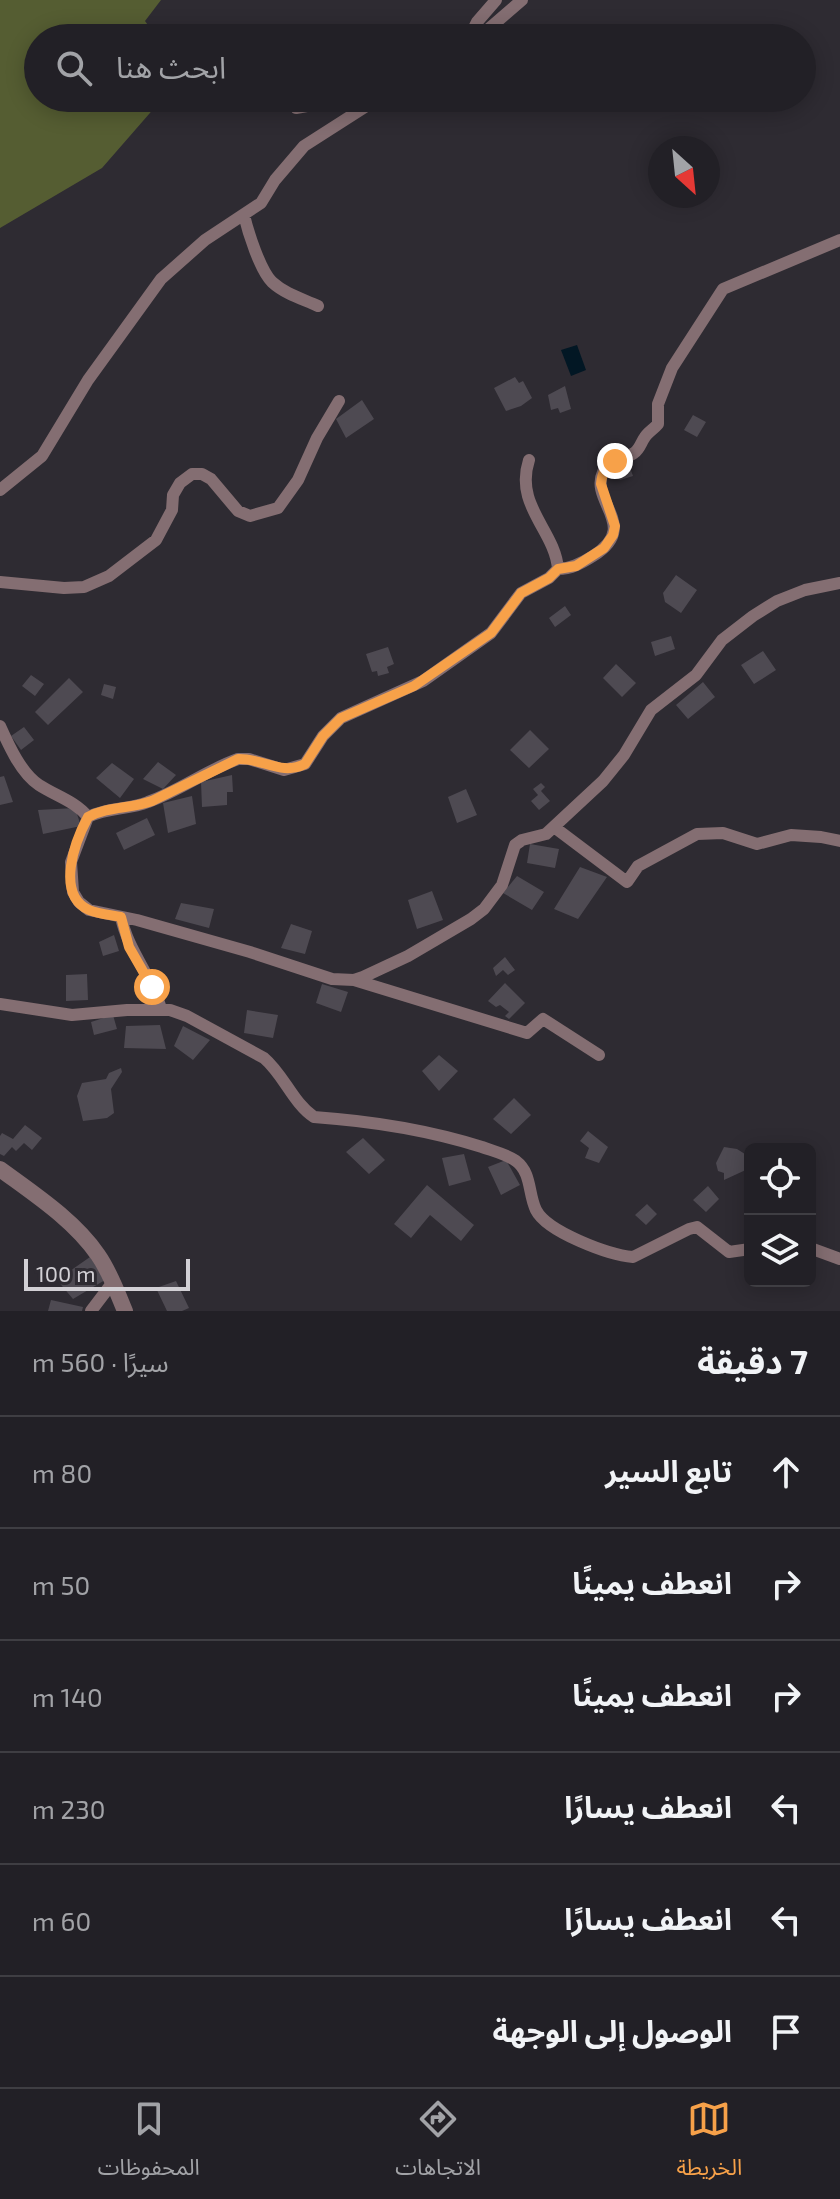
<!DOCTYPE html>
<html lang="ar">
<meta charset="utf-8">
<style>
body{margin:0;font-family:"Exo 2","Noto Sans Arabic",sans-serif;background:#2a282e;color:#f1f3f6;direction:rtl}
.controls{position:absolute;right:24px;bottom:24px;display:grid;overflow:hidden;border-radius:12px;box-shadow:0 4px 20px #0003}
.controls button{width:72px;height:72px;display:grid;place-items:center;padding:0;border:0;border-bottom:2px solid #3f3e43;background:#222026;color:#f1f3f6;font:40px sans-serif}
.compass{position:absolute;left:648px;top:136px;width:72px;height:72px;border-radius:50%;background:#222026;box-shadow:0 4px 20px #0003;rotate:153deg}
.scale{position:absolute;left:24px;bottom:20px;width:166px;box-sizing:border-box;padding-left:8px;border:4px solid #d2d0d5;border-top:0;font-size:22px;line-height:28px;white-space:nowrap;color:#d2d0d5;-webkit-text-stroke:6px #2e2b32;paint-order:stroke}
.stop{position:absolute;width:24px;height:24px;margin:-18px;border:6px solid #f7a149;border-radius:50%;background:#fff}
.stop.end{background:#f7a149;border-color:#fff;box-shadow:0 2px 8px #0008}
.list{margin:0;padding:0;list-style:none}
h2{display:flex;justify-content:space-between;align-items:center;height:104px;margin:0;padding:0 32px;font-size:34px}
h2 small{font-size:26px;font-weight:400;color:#a2a3a7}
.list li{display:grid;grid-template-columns:52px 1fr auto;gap:24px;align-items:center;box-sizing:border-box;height:112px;padding:0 32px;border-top:2px solid #3f3e43}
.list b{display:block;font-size:30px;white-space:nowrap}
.list em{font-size:26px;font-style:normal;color:#a2a3a7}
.icon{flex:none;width:44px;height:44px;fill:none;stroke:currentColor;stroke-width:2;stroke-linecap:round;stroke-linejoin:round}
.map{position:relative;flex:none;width:840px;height:1311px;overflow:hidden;direction:ltr}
.search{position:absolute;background:#222026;box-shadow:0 4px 20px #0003;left:24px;right:24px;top:24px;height:88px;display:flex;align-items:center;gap:20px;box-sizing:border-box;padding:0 28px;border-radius:44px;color:#a2a3a7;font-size:30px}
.sheet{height:776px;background:#222026}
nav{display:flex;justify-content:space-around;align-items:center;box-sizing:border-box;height:112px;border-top:2px solid #3f3e43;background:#222026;font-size:22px;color:#a2a3a7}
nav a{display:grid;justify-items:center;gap:4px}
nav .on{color:#f7a149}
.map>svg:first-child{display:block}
.forest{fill:#555d32}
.water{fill:#021724}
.building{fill:#4e4a52}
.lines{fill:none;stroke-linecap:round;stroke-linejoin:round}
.minor{stroke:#846e72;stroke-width:12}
.tertiary{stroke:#846e72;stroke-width:16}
.route{stroke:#f7a149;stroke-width:10}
</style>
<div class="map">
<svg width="840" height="1311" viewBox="0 0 840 1311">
<rect width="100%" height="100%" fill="#2e2b32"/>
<path class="forest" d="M 0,0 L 161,0 L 145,21 L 157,38 L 38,38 L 38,98 L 163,98 L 102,168 L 0,228 Z"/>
<path class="water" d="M 577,345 L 586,370 L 571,376 L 561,350 Z"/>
<path class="building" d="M 515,377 L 519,383 L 523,381 L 532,398 L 521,406 L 506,411 L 494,388 Z
M 565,386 L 571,409 L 560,413 L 558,408 L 551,410 L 548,395 Z
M 362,400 L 374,419 L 346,438 L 336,419 Z
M 693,415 L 706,422 L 697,437 L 684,430 Z
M 628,462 L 633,476 L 620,480 L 613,466 Z
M 676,575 L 697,590 L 681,613 L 665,602 L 663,593 Z
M 565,606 L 571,615 L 555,627 L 549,618 Z
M 671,636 L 675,649 L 655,656 L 651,642 Z
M 388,647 L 394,664 L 387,667 L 389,673 L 378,676 L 377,671 L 372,672 L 366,654 Z
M 763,651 L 776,670 L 754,684 L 741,665 Z
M 616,664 L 636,683 L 622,697 L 603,678 Z
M 31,675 L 44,684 L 35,696 L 22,686 Z
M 69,678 L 83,692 L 48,725 L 35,712 Z
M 703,682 L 715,697 L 688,719 L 676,705 Z
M 104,684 L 116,687 L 113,699 L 101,695 Z
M 24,727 L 34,740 L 21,750 L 11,736 Z
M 530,730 L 549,749 L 529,768 L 510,750 Z
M 158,762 L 176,775 L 163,789 L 143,779 Z
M 112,763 L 134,779 L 120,798 L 96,778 Z
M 232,775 L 233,792 L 227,792 L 227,805 L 202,807 L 201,782 Z
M 4,776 L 13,802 L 0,805 L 0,777 Z
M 541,783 L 545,787 L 541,791 L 550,801 L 539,810 L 531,801 L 538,795 L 533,789 Z
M 466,789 L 477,815 L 457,823 L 448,797 Z
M 192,796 L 196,824 L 168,833 L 163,803 Z
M 75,808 L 81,826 L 43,834 L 38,810 Z
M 147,818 L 155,835 L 124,850 L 116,833 Z
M 530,844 L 559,849 L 555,868 L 527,863 Z
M 580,867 L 607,877 L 578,919 L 554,909 Z
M 517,876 L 544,892 L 532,910 L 503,893 Z
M 432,891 L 443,920 L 417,929 L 408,900 Z
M 181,903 L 214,909 L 209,928 L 175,919 Z
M 291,924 L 312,931 L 305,954 L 281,948 Z
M 114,935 L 119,951 L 103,956 L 99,942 Z
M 505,957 L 515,970 L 508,975 L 503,970 L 496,976 L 493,968 Z
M 87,974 L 88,1000 L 66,1001 L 66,975 Z
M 505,983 L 525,1003 L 509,1019 L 505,1016 L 509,1012 L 500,1005 L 496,1007 L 488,1001 Z
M 322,984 L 348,992 L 341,1012 L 316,1003 Z
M 247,1010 L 278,1015 L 273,1038 L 244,1033 Z
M 113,1015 L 117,1029 L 94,1035 L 91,1022 Z
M 160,1025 L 166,1049 L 124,1048 L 126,1026 Z
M 183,1026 L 210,1040 L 193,1060 L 174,1046 Z
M 439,1055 L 458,1071 L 439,1091 L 422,1071 Z
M 121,1068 L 122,1072 L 111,1089 L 114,1113 L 107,1118 L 83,1121 L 77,1096 L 82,1083 L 106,1079 L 109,1073 Z
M 514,1098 L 531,1115 L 511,1134 L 493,1119 Z
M 25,1125 L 42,1138 L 32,1150 L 24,1143 L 16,1151 L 12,1147 L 4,1156 L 0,1154 L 0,1136 L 2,1133 L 13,1139 Z
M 588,1131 L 608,1147 L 599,1163 L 585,1158 L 589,1148 L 580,1141 Z
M 363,1138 L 385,1160 L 369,1174 L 346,1152 Z
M 724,1147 L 737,1149 L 748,1156 L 746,1160 L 750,1160 L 750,1168 L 724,1180 L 724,1173 L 718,1171 L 716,1163 Z
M 464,1154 L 471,1180 L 449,1186 L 442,1158 Z
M 506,1160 L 520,1185 L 501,1195 L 488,1167 Z
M 427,1185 L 474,1225 L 461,1241 L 430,1215 L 411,1238 L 394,1224 Z
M 708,1186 L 719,1199 L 706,1212 L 693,1200 Z
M 647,1204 L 657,1214 L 646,1225 L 635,1215 Z
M 90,1257 L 105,1280 L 73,1299 L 57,1280 Z
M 176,1281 L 189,1308 L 182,1311 L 167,1311 L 156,1288 Z
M 51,1300 L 83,1307 L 82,1311 L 48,1311 Z"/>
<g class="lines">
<path class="minor" d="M 469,38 L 477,22 L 496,0
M 478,38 L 522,0
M 296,108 L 350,98
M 244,215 C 248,232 260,270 272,282 C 285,294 303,299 318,306
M 0,490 L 42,456 L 88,380 L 161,279 L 205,240 L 261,203 L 275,180 L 304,146 L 379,98
M 558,569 C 571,569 582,563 593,556 C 641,526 589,502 603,472 C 609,459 624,460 634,453 C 640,449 641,442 645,437 C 648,432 654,429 658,424 L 658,404 L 672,368 L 723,289 L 840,240
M 0,582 L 64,588 L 84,587 L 109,576 L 156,540 L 172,510 L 173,495 L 180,483 L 192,474 L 202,474 L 211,479 L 238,511 L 250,516 L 278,508 L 298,480 L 317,438 L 339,401
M 0,726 C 9,746 21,773 39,785 C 56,796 75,801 88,817 L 71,862 L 73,892 L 79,902 L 89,910 L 137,920 L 250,952 L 332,979 L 354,980 L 363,977 L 408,956 L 471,919 L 484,909 L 502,885 L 515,845 L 522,840 L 546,834 L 603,781 L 624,755 L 651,710 L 696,675 L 722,640 L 753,616 L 777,601 L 805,590 L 840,583
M 88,817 C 108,807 128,810 148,802 C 179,791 207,770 238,759 L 249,759 L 284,770 L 305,764 L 323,736 L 341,718 L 423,681 L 491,633 L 521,593 L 549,578 L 558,569 C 555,530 514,506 529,460
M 554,827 L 627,882 L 638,866 L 697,834 L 723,833 L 757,844 L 791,835 L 821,837 L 840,841
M 121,917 C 128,951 152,976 161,1009
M 354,980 L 527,1033 L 543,1019 L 599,1055
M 0,1004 L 72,1015 L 127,1010 L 170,1010 L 187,1016 L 264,1058 C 284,1075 293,1103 314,1117 C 371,1121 428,1130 482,1147 C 493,1151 506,1154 516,1161 C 532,1173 528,1194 536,1210 C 547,1232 609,1255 633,1257 L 689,1229 L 697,1227 L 729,1252 L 750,1249
M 810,1248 L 840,1259
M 91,1311 L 113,1282"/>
<path class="tertiary" d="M 0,1169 C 34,1194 74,1220 98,1255 C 110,1272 117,1292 125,1311"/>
</g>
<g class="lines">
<path class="route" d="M 152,987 L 129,947 L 121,917 C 111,915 98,914 89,910 C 55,894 75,841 88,817 C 109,806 130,809 152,801 L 238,759 C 263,758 281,776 305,764 L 323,736 L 341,718 L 414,686 L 491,633 L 521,593 L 549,578 L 558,569 L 576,566 L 604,548 L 613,535 L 615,526 L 601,484 C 602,473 605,467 615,461"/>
</g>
</svg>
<div class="controls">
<button><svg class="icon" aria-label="locate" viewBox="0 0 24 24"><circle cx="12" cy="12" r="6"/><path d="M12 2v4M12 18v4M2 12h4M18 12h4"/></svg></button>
<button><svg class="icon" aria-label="layers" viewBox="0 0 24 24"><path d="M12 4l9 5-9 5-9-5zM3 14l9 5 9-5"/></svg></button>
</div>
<svg class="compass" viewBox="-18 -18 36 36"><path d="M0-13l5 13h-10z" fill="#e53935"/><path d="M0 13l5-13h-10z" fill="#a2a3a7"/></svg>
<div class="scale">100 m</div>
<div class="stop" style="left:152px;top:987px"></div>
<div class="stop end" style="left:615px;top:461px"></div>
<div class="search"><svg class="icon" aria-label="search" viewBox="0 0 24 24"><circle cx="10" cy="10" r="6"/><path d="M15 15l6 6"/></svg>ابحث هنا</div>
</div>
<section class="sheet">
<h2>7 دقيقة<small>سيرًا · 560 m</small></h2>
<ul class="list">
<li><svg class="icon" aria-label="ahead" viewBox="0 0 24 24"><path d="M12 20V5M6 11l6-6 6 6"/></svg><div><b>تابع السير</b></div><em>80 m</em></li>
<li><svg class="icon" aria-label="right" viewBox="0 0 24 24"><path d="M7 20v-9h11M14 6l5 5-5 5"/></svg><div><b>انعطف يمينًا</b></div><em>50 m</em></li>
<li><svg class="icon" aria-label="right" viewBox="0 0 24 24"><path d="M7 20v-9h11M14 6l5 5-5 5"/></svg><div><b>انعطف يمينًا</b></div><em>140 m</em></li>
<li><svg class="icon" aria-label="left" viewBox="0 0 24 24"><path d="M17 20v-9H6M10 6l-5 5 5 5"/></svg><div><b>انعطف يسارًا</b></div><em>230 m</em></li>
<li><svg class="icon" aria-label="left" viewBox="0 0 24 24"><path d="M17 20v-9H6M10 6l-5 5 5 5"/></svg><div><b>انعطف يسارًا</b></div><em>60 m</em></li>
<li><svg class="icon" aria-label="arrive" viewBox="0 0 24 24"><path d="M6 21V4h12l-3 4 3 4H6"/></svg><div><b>الوصول إلى الوجهة</b></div></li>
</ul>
</section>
<nav>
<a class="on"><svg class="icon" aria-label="map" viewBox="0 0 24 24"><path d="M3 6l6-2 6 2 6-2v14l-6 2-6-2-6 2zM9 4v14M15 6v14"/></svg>الخريطة</a>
<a><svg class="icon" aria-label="directions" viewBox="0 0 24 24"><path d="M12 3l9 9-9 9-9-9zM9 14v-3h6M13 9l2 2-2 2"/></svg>الاتجاهات</a>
<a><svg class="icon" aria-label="saved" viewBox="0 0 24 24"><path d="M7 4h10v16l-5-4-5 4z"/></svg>المحفوظات</a>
</nav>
